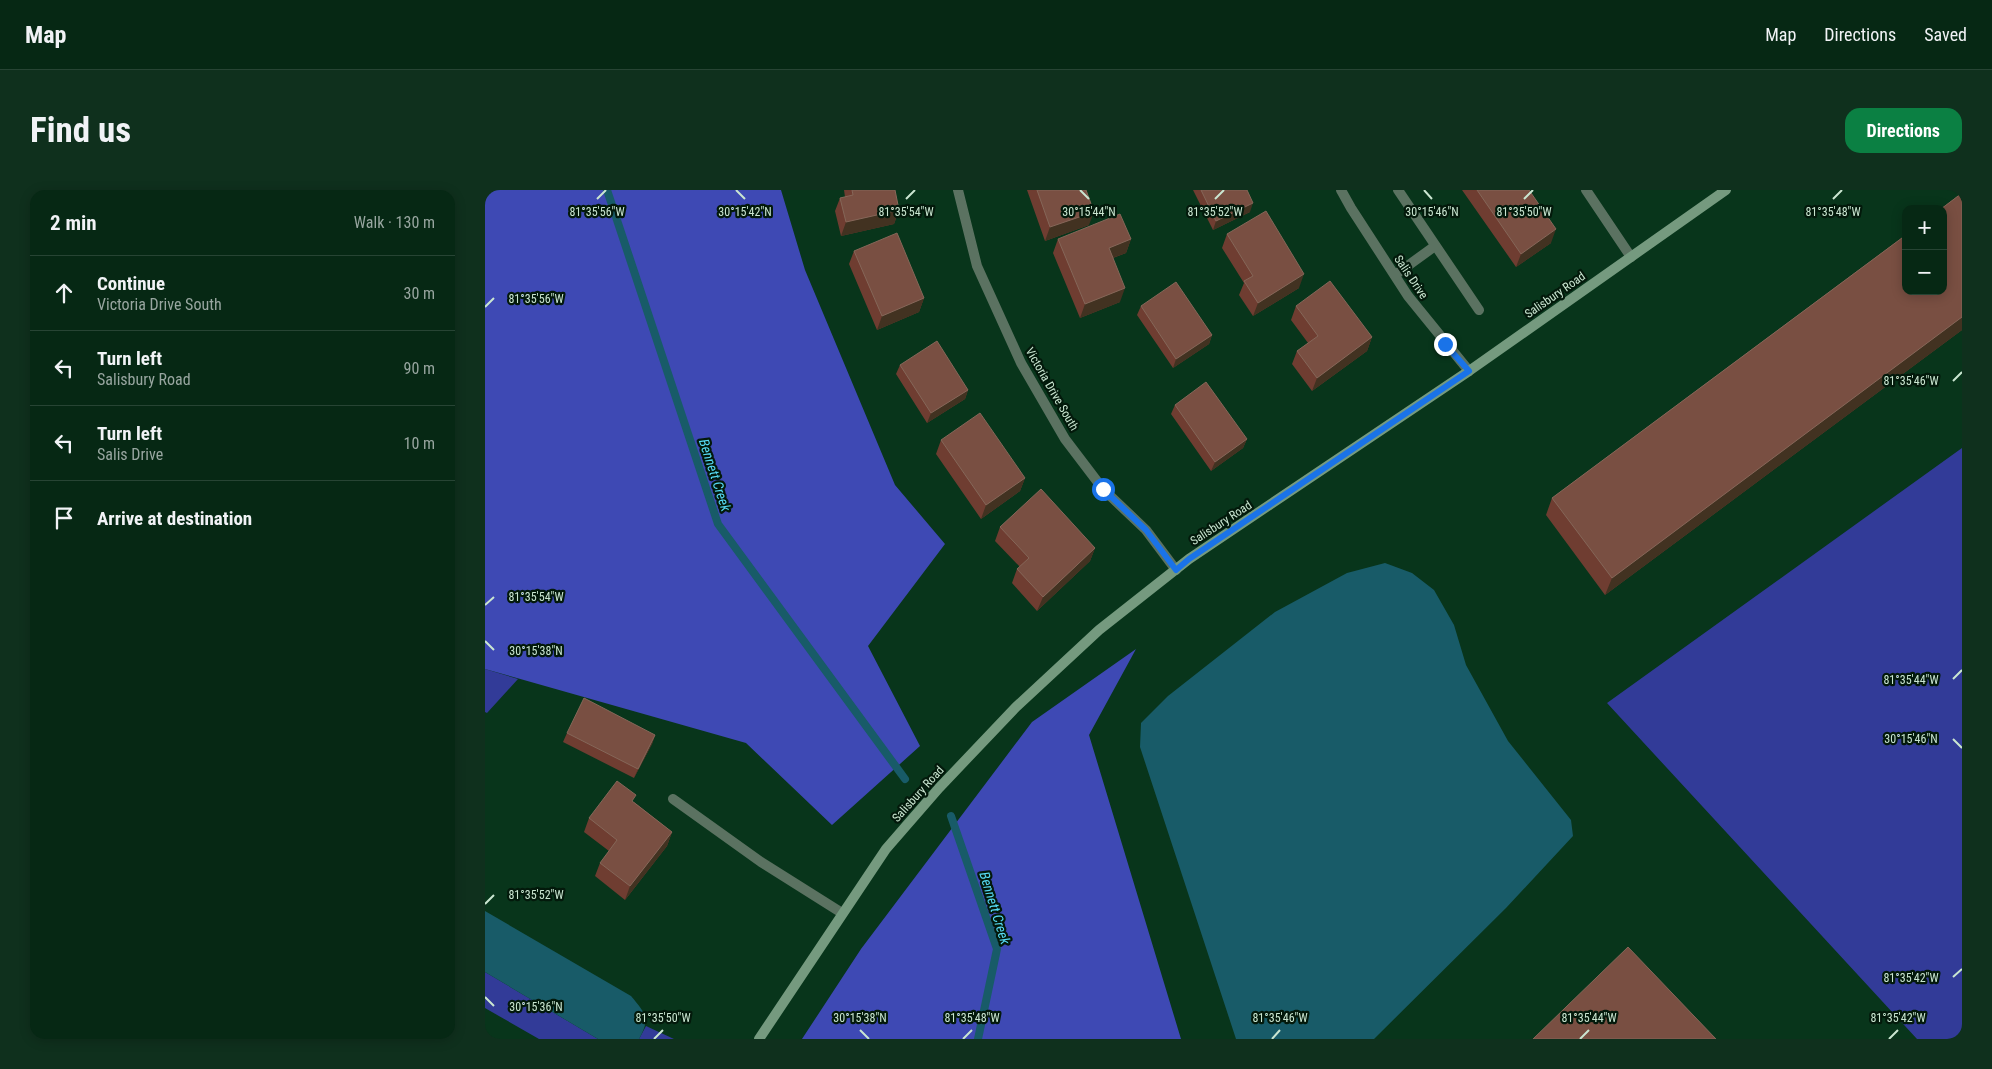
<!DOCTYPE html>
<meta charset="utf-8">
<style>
body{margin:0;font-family:"Roboto Condensed",sans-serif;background:#0f301d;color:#f1f3f6}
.controls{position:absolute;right:15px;top:15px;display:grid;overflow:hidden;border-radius:10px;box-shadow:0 2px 12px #0003}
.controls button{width:45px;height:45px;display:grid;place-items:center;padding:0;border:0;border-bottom:1px solid #274434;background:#062814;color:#f1f3f6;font:25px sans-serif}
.stop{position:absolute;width:15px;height:15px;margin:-11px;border:4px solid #1a73e8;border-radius:50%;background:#fff}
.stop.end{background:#1a73e8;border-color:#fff;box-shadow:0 1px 5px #0008}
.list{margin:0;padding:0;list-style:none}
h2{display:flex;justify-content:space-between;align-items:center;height:65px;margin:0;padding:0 20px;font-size:21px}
h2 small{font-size:16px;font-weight:400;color:#98a6a0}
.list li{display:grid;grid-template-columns:32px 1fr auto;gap:15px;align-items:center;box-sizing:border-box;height:75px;padding:0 20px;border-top:1px solid #274434}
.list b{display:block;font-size:19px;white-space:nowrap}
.list p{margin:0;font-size:16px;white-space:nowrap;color:#98a6a0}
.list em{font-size:16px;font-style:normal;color:#98a6a0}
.icon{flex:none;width:28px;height:28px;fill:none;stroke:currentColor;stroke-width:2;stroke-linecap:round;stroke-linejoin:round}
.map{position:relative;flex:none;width:1477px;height:849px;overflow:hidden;border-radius:15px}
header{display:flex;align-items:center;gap:30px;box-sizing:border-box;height:70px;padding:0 25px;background:#062814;border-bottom:1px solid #274434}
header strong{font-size:24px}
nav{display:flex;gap:28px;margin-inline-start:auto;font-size:18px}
.intro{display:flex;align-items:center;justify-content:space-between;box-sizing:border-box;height:120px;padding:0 30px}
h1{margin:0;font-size:35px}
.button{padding:12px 22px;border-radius:15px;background:#0b8043;color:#fff;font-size:18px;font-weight:700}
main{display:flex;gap:30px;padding:0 30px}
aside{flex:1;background:#062814;border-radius:15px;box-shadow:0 2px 12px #0003}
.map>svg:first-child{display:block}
.green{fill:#323b98}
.forest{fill:#3e49b4}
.water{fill:#185b68}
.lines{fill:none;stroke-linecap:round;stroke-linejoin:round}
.stream{stroke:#185b68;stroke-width:8}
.lane{stroke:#5b7261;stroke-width:10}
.street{stroke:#5b7261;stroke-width:10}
.secondary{stroke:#759a7f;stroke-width:10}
.wall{fill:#6f3d31}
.shaded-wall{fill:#423221}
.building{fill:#794f42;stroke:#856759}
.route{stroke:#1a73e8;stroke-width:6}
.ticks{fill:none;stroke:#cae6d1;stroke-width:2}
.labels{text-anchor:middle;stroke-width:4.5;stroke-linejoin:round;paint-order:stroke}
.street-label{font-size:12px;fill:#cae6d1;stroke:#03190b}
.water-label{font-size:14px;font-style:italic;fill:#56daf4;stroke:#03190b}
.ticks-label{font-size:12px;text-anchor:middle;fill:#cae6d1;stroke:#03190b;stroke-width:4.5;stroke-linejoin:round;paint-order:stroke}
</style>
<header>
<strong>Map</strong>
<nav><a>Map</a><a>Directions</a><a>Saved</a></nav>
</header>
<div class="intro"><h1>Find us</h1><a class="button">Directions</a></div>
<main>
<aside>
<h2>2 min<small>Walk · 130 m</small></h2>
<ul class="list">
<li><svg class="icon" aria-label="ahead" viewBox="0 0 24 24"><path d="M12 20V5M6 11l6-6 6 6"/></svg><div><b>Continue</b><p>Victoria Drive South</p></div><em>30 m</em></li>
<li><svg class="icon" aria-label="left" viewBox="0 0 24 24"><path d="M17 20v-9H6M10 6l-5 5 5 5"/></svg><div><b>Turn left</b><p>Salisbury Road</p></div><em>90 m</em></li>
<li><svg class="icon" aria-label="left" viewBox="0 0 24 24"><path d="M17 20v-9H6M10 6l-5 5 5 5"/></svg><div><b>Turn left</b><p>Salis Drive</p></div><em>10 m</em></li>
<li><svg class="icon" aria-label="arrive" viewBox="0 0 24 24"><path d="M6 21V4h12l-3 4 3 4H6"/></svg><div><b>Arrive at destination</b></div></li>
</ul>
</aside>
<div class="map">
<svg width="1477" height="849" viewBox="0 0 1477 849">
<rect width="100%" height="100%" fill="#08351b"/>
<path class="green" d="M 1477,258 L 1477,849 L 1432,849 L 1122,513 Z
M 0,479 L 33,489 L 2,523 L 0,522 Z
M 0,782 L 113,849 L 54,849 L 0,818 Z
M 161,836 L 189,849 L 154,849 Z"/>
<path class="forest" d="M 0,0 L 296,0 L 320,80 L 410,295 L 460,354 L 383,456 L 435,556 L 347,635 L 261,553 L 0,479 Z
M 651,459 L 604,545 L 696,849 L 317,849 L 376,759 L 547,532 Z"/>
<path class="water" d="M 900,373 L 927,383 L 949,400 L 969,435 L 981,475 L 1023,551 L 1086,630 L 1088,646 L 1021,718 L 889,849 L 751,849 L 655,557 L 656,533 L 683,506 L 790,422 L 862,383 Z
M 0,721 L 146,806 C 160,823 166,828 154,849 L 113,849 L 0,782 Z"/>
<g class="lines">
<path class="stream" d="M 122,0 L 233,334 L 420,589
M 466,626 L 512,759 L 493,849"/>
<path class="lane" d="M 913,0 L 994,120
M 1101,0 L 1146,67
M 910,85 L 950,56
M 188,609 L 276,672 L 357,723"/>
<path class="street" d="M 473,0 L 492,76 L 536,173 L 580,249 L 618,299 L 661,340 L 691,380
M 856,0 L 866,18 L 923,106 L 984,181"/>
<path class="secondary" d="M 274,849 L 401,659 L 454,598 L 531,517 L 614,440 L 704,369 L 984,181 L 1241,0"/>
</g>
<path class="wall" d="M 359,0 L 410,0 L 414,20 L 409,34 L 356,46 L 350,21 L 355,8 L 360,7 Z
M 542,0 L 601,0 L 604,35 L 560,51 Z
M 708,0 L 762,0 L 765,22 L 728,40 Z
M 977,0 L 1044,0 L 1066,53 L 1031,77 Z
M 1477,3 L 1477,140 L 1120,405 L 1061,325 L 1067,308 Z
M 742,44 L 814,98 L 768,126 L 754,105 L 759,93 L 737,58 Z
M 573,49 L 646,49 L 641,63 L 628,68 L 635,112 L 595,128 L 568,63 Z
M 369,61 L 439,108 L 434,122 L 392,140 L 364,74 Z
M 656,116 L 727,145 L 724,154 L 688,178 L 652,125 Z
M 811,116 L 887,147 L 882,161 L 827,201 L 807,174 L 812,161 L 823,153 L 806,130 Z
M 415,175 L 483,200 L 480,209 L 442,233 L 411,184 Z
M 690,215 L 762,249 L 758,258 L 726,281 L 686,224 Z
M 456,250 L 540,288 L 535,301 L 496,329 L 451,264 Z
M 515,337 L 610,358 L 605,371 L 552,421 L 527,393 L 532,379 L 535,377 L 510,351 Z
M 82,543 L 170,545 L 167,554 L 149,588 L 78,552 Z
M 149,612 L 187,642 L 182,656 L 140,710 L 110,686 L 115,673 L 124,661 L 99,642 L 104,628 Z"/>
<path class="shaded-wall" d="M 768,13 L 765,22 L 728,40 L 731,31 Z
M 414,20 L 409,34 L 356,46 L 361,32 Z
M 609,22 L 604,35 L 560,51 L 565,37 Z
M 1071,39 L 1066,53 L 1031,77 L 1036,64 Z
M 646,49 L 641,63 L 619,71 L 624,58 Z
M 819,84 L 814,98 L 768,126 L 773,113 Z
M 640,98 L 635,112 L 595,128 L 600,114 Z
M 439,108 L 434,122 L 392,140 L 397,126 Z
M 1477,127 L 1477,140 L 1120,405 L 1127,388 Z
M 727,145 L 724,154 L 688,178 L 691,169 Z
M 887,147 L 882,161 L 827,201 L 832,188 Z
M 483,200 L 480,209 L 442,233 L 446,223 Z
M 762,249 L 758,258 L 726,281 L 730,272 Z
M 540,288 L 535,301 L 496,329 L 501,315 Z
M 610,358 L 605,371 L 552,421 L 558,407 Z
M 170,545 L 167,554 L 149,588 L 153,579 Z
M 187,642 L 182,656 L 140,710 L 145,696 Z"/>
<path class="building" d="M 367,0 L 410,0 L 414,20 L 361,32 L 355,8 L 368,5 Z
M 552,0 L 601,0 L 609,22 L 565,37 Z
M 716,0 L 762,0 L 768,13 L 731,31 Z
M 992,0 L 1044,0 L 1071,39 L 1036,64 Z
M 1477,3 L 1477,127 L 1127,388 L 1067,308 L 1421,45 L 1421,101 L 1458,101 L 1458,19 L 1456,19 Z
M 781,21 L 819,84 L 773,113 L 759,91 L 768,86 L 742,44 Z
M 635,24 L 646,49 L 624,58 L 640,98 L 600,114 L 573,49 Z
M 412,43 L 439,108 L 397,126 L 369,61 Z
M 845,91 L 887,147 L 832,188 L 812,161 L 833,146 L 811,116 Z
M 691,92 L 727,145 L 691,169 L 656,116 Z
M 452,151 L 483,200 L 446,223 L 415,175 Z
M 721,192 L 762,249 L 730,272 L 690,215 Z
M 495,223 L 540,288 L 501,315 L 456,250 Z
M 556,299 L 610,358 L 558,407 L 532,379 L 544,368 L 515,337 Z
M 99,508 L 170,545 L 153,579 L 82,543 Z
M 132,591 L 151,605 L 147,611 L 187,642 L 145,696 L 115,673 L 132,650 L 104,628 Z
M 1143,757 L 1231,849 L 1048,849 Z"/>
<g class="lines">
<path class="route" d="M 618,299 L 661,340 L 691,380 L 704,369 L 984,181 L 960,154"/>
</g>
<path class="ticks" d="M 251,0 L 260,9M 595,0 L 604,9M 939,0 L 947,9M 112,9 L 121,0M 421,9 L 430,0M 730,9 L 739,0M 1039,9 L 1048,0M 1348,9 L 1357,0M 0,117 L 9,108M 1468,191 L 1477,182M 0,415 L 9,407M 0,451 L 9,460M 1468,489 L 1477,480M 1468,549 L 1477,558M 0,714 L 9,705M 1468,787 L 1477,779M 0,807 L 9,816M 375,840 L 384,849M 169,849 L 178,840M 478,849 L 487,840M 787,849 L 795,840M 1095,849 L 1104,840M 1404,849 L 1413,840"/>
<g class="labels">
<g class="street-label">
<text transform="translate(926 87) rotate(56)" y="4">Salis Drive</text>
<text transform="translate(1070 105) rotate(-35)" y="4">Salisbury Road</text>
<text transform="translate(567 199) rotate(60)" y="4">Victoria Drive South</text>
<text transform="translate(736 333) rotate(-33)" y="4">Salisbury Road</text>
<text transform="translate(433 604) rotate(-48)" y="4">Salisbury Road</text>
</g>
<g class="water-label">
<text transform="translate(230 285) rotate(72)" y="5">Bennett Creek</text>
<text transform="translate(510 718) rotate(73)" y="5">Bennett Creek</text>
</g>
</g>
<g class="ticks-label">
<text x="112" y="26">81°35'56"W</text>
<text x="421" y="26">81°35'54"W</text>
<text x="730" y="26">81°35'52"W</text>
<text x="1039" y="26">81°35'50"W</text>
<text x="1348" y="26">81°35'48"W</text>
<text x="260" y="26">30°15'42"N</text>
<text x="604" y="26">30°15'44"N</text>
<text x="947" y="26">30°15'46"N</text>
<text x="51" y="113">81°35'56"W</text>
<text x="1426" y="195">81°35'46"W</text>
<text x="51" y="411">81°35'54"W</text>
<text x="51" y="465">30°15'38"N</text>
<text x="1426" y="494">81°35'44"W</text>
<text x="1426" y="553">30°15'46"N</text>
<text x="51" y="709">81°35'52"W</text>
<text x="1426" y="792">81°35'42"W</text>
<text x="51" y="821">30°15'36"N</text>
<text x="375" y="832">30°15'38"N</text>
<text x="178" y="832">81°35'50"W</text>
<text x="487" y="832">81°35'48"W</text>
<text x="795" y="832">81°35'46"W</text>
<text x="1104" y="832">81°35'44"W</text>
<text x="1413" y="832">81°35'42"W</text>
</g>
</svg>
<div class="controls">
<button>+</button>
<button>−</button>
</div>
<div class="stop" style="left:618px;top:299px"></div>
<div class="stop end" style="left:960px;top:154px"></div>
</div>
</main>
